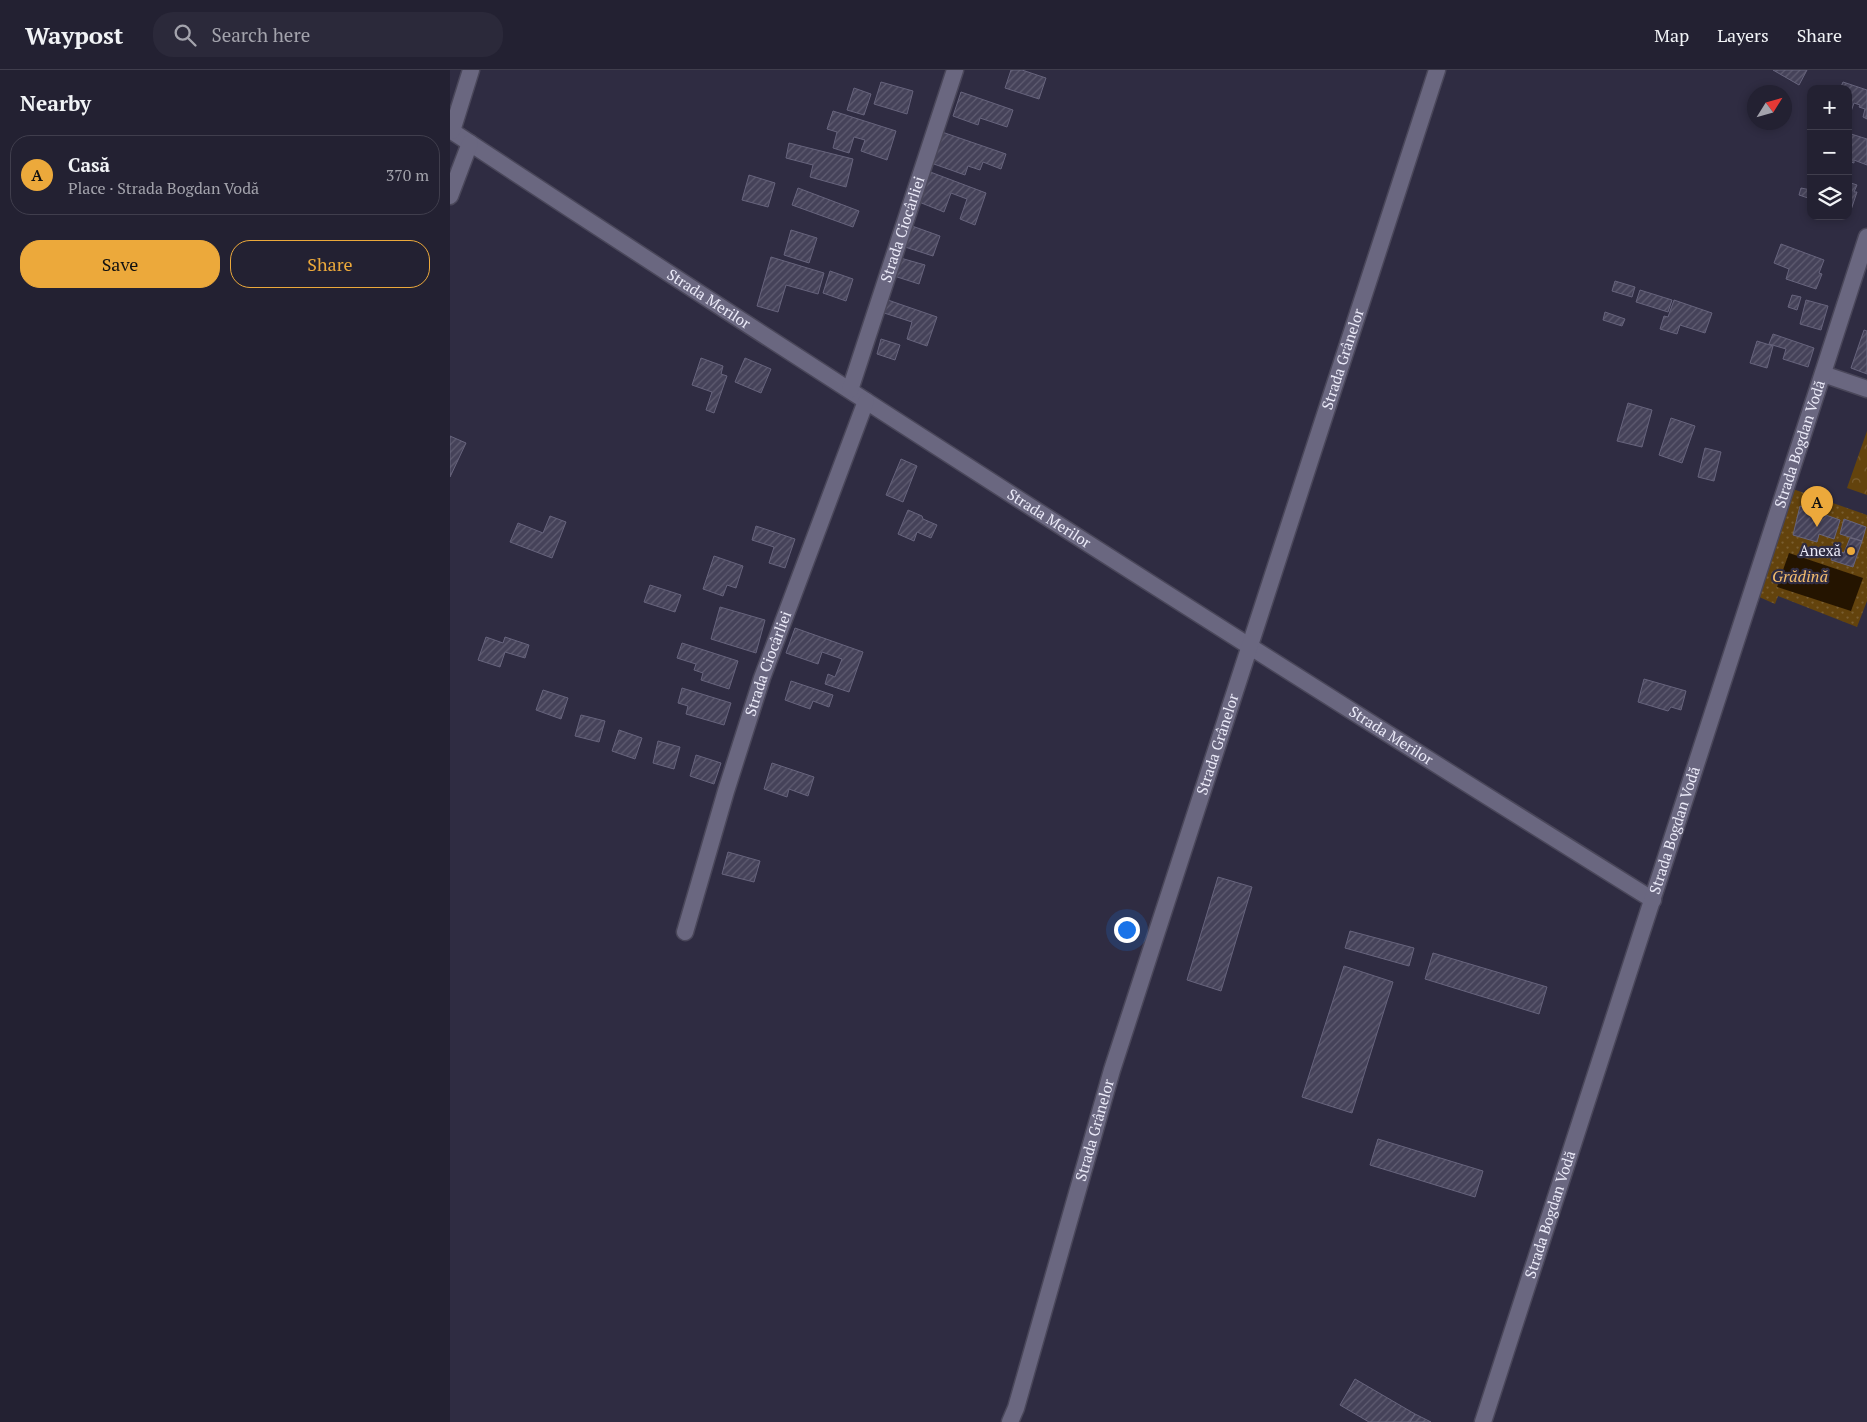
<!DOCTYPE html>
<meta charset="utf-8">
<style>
body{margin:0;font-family:"PT Serif",serif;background:#2b293a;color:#f1f3f6}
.controls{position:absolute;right:15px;top:15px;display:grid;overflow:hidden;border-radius:10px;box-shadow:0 2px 8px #0003}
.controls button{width:45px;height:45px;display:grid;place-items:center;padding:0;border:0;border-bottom:1px solid #403e4d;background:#232132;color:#f1f3f6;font:25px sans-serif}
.compass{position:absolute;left:1297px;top:15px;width:45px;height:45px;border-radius:50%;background:#232132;box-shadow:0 2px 8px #0003;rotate:53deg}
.you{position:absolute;left:676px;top:859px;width:18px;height:18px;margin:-12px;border:4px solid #fff;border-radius:50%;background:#1a73e8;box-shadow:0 0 0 8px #1a73e833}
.badge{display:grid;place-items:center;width:32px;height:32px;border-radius:50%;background:#eca93b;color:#111;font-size:16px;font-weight:700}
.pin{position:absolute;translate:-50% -41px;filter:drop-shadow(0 1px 2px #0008)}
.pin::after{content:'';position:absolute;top:26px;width:18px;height:15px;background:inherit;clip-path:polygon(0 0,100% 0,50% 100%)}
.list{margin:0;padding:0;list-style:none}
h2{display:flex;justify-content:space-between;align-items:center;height:65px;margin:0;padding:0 20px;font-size:21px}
h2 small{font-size:16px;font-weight:400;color:#a3a3ac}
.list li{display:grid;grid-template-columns:32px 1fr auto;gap:15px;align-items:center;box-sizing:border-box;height:80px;margin:0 10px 10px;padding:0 10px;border:1px solid #403e4d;border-radius:20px}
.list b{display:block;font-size:19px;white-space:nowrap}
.list p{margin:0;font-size:16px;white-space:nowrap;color:#a3a3ac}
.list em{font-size:16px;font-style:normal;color:#a3a3ac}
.actions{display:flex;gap:10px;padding:15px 20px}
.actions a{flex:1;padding:11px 0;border:1px solid #eca93b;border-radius:20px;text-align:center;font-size:18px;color:#eca93b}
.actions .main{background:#eca93b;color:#111}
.icon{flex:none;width:28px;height:28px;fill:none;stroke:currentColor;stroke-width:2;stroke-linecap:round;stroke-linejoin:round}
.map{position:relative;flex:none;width:1417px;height:1352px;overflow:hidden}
header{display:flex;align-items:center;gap:30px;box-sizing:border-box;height:70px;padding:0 25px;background:#232132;border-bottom:1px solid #403e4d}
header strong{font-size:24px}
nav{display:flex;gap:28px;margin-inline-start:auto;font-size:18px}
.search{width:350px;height:45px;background:#2b293a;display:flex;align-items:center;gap:12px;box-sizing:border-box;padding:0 18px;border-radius:20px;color:#a3a3ac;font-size:19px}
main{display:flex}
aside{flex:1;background:#232132}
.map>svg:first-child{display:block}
.grass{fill:url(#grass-dots)}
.park{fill:url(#park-crowns)}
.water{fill:#241400}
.building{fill:url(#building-hatch);stroke:#67647d}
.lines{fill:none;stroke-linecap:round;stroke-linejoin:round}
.minor-casing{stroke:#4a475a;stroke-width:19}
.minor{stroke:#6a6780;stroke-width:16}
.poi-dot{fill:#eca93b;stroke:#2f2c42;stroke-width:2}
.labels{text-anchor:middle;stroke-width:4.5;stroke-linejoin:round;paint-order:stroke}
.street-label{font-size:15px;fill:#ebeaf8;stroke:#2f2c42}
.poi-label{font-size:15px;fill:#ebeaf8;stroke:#2f2c42;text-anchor:end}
.water-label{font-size:16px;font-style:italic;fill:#f6be6e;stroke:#2f2c42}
</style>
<header>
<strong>Waypost</strong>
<div class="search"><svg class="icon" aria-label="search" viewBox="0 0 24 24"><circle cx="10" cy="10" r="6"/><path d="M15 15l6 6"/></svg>Search here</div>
<nav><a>Map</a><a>Layers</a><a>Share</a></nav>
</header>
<main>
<aside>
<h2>Nearby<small></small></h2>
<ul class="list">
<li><span class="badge">A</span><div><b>Casă</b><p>Place · Strada Bogdan Vodă</p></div><em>370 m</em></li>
</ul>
<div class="actions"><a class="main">Save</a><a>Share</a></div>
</aside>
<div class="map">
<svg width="1417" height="1352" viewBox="0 0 1417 1352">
<defs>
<pattern id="grass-dots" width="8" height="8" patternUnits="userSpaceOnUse" patternTransform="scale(1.25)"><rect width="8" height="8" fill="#63430d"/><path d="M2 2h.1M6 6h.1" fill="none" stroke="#7a5e31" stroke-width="1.8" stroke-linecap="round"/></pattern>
<pattern id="park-crowns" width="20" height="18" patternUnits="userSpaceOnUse" patternTransform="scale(1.25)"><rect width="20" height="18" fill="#63430d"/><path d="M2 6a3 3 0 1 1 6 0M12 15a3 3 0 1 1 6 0" fill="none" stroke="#7a5e31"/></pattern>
<pattern id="building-hatch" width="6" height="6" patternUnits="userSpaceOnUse" patternTransform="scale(1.25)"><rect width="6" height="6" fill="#454259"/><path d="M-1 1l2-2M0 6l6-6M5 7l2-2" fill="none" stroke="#605d72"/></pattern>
</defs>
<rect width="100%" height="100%" fill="#2f2c42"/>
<path class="grass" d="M 1340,418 L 1417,445 L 1417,531 L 1407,557 L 1328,526 L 1325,534 L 1307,526 Z"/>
<path class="park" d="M 1417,361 L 1417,425 L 1397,418 Z"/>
<path class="water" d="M 1339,483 L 1413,508 L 1401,541 L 1327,517 Z"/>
<path class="building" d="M 561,0 L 572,0 L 596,8 L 589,29 L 555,18 Z
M 1323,0 L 1357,0 L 1349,15 Z
M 431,12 L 463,21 L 457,44 L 424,34 Z
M 1393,12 L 1417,20 L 1417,49 L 1413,47 L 1415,39 L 1409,37 L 1410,35 L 1404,33 L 1398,50 L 1398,19 L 1390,19 Z
M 404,18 L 421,24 L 414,45 L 397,40 Z
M 511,22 L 563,40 L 557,57 L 530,48 L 528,55 L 503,46 Z
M 383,41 L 446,61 L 437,90 L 411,81 L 415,70 L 404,67 L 399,83 L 383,78 L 387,62 L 377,59 Z
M 492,62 L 556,84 L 551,99 L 533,92 L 530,100 L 518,96 L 515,105 L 481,93 Z
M 1398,63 L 1417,69 L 1417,95 L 1404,90 L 1404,93 L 1398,91 Z
M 339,73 L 403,89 L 396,117 L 360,107 L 363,95 L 336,88 Z
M 475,100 L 536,123 L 525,155 L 510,149 L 517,129 L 501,123 L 494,142 L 464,130 Z
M 299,105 L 325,113 L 318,137 L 292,130 Z
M 1398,112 L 1407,115 L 1404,122 L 1407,122 L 1400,143 L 1398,143 Z
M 348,118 L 409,141 L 403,157 L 342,135 Z
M 1351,118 L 1361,120 L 1361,129 L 1349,125 Z
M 462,156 L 490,166 L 483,186 L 455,177 Z
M 341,160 L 367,168 L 359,193 L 334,185 Z
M 1331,174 L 1374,190 L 1369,203 L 1372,204 L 1366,219 L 1336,209 L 1339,199 L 1324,193 Z
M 321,187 L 374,203 L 368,224 L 336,215 L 328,242 L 307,236 Z
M 447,187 L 475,195 L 469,214 L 441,205 Z
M 380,201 L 403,209 L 396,231 L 373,223 Z
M 1165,211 L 1185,217 L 1182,227 L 1162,221 Z
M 1190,220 L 1222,230 L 1218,242 L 1186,232 Z
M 1342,225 L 1351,227 L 1347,240 L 1338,237 Z
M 432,228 L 487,247 L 477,276 L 457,269 L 462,252 L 428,241 Z
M 1224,230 L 1262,243 L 1255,263 L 1230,255 L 1227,264 L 1210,259 L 1214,246 L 1218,247 Z
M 1356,230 L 1378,236 L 1371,260 L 1350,254 Z
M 1155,242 L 1175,249 L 1172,256 L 1153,250 Z
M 1414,260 L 1417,261 L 1417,304 L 1401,298 Z
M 1323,264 L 1364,278 L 1358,297 L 1333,289 L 1336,279 L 1319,274 Z
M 431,269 L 450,275 L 445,290 L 427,284 Z
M 1307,271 L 1323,276 L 1317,298 L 1300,293 Z
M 251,288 L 273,296 L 271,304 L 277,306 L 264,343 L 256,340 L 262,322 L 242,315 Z
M 295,288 L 321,299 L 311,323 L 285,312 Z
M 1178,333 L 1202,340 L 1192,377 L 1167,371 Z
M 1221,348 L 1245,356 L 1232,393 L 1209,385 Z
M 0,366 L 16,373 L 0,407 Z
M 1255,378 L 1271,382 L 1264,411 L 1248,407 Z
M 451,389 L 467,396 L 453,432 L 436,425 Z
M 1350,436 L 1390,450 L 1384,469 L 1369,464 L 1367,472 L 1343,465 Z
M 458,440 L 472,446 L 473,449 L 487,455 L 481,468 L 467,462 L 464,471 L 448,464 Z
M 100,446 L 116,452 L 102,488 L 60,472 L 68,453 L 93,463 Z
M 1394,449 L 1416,457 L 1412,471 L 1390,464 Z
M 306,456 L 345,469 L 335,498 L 319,493 L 324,477 L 302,470 Z
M 1400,468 L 1412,471 L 1403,497 L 1381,490 L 1384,480 L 1394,483 Z
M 264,486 L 293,496 L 286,518 L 277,515 L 273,526 L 253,519 Z
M 200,515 L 231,525 L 225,542 L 194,532 Z
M 270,537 L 315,550 L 306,583 L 261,569 Z
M 345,558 L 413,582 L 399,622 L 375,614 L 378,604 L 385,607 L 392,589 L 372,582 L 368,594 L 336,583 Z
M 36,567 L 53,573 L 55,567 L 79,575 L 75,588 L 55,582 L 50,597 L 28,590 Z
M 232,573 L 288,591 L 279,619 L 251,610 L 253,603 L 244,600 L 246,594 L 227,588 Z
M 1194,609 L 1236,621 L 1231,640 L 1221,637 L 1218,641 L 1188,632 Z
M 341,611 L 383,625 L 379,637 L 363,631 L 360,639 L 335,630 Z
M 232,618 L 281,633 L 274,655 L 236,644 L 238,636 L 228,633 Z
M 93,620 L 118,628 L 111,649 L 86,640 Z
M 131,645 L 155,651 L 149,672 L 125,666 Z
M 169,660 L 192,668 L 185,689 L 162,681 Z
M 208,671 L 230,677 L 224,699 L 203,693 Z
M 246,685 L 271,693 L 264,714 L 240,706 Z
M 322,693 L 364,707 L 358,726 L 339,719 L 337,727 L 314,719 Z
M 278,782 L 310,791 L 304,812 L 272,804 Z
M 768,807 L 802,817 L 771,921 L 737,910 Z
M 900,861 L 964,878 L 959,896 L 895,878 Z
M 983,883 L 1097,917 L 1089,944 L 975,909 Z
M 894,896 L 943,912 L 902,1043 L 852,1027 Z
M 928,1069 L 1033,1101 L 1025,1127 L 920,1095 Z
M 905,1309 L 965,1344 L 960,1352 L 919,1352 L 890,1335 Z
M 965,1344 L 981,1352 L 960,1352 Z"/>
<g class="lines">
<g class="minor-casing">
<g id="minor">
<path id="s1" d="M 0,60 C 398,322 799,578 1203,830"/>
<path d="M 2,61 L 21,0"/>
<path d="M 0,126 L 20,73"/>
<path d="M 1373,304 L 1417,319"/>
<path id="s2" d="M 400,320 L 505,0"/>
<path id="s3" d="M 235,862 L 276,721 L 312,608 L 416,331"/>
<path id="s4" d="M 560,1352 L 566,1338 L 662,1000 L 987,0"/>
<path id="s5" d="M 1033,1352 L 1417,167"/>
</g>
</g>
<use href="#minor" class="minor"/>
</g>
<circle class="poi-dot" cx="1401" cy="481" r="5"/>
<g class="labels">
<g class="street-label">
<text dy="5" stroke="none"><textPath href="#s2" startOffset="169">Strada Ciocârliei</textPath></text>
<text dy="5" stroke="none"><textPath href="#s1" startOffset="309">Strada Merilor</textPath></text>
<text dy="5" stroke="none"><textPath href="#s4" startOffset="1114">Strada Grânelor</textPath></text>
<text dy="5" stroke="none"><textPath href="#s5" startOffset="1028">Strada Bogdan Vodă</textPath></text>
<text dy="5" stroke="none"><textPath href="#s1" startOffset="714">Strada Merilor</textPath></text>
<text dy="5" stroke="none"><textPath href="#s3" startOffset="281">Strada Ciocârliei</textPath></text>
<text dy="5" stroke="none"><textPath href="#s1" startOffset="1119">Strada Merilor</textPath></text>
<text dy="5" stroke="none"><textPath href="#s4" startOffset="709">Strada Grânelor</textPath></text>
<text dy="5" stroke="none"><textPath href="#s5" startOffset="622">Strada Bogdan Vodă</textPath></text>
<text dy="5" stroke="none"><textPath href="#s4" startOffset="304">Strada Grânelor</textPath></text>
<text dy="5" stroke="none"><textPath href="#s5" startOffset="218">Strada Bogdan Vodă</textPath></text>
</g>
<g class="poi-label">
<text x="1391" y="486">Anexă</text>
</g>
<g class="water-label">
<text x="1350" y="512">Grădină</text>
</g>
</g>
</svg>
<div class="controls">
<button>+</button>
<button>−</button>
<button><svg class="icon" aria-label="layers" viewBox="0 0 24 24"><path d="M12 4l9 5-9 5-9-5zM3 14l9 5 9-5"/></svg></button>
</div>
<svg class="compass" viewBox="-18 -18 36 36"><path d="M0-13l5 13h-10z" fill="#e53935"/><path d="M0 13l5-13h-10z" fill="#a3a3ac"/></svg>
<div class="you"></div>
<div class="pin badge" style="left:1367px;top:457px">A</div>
</div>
</main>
